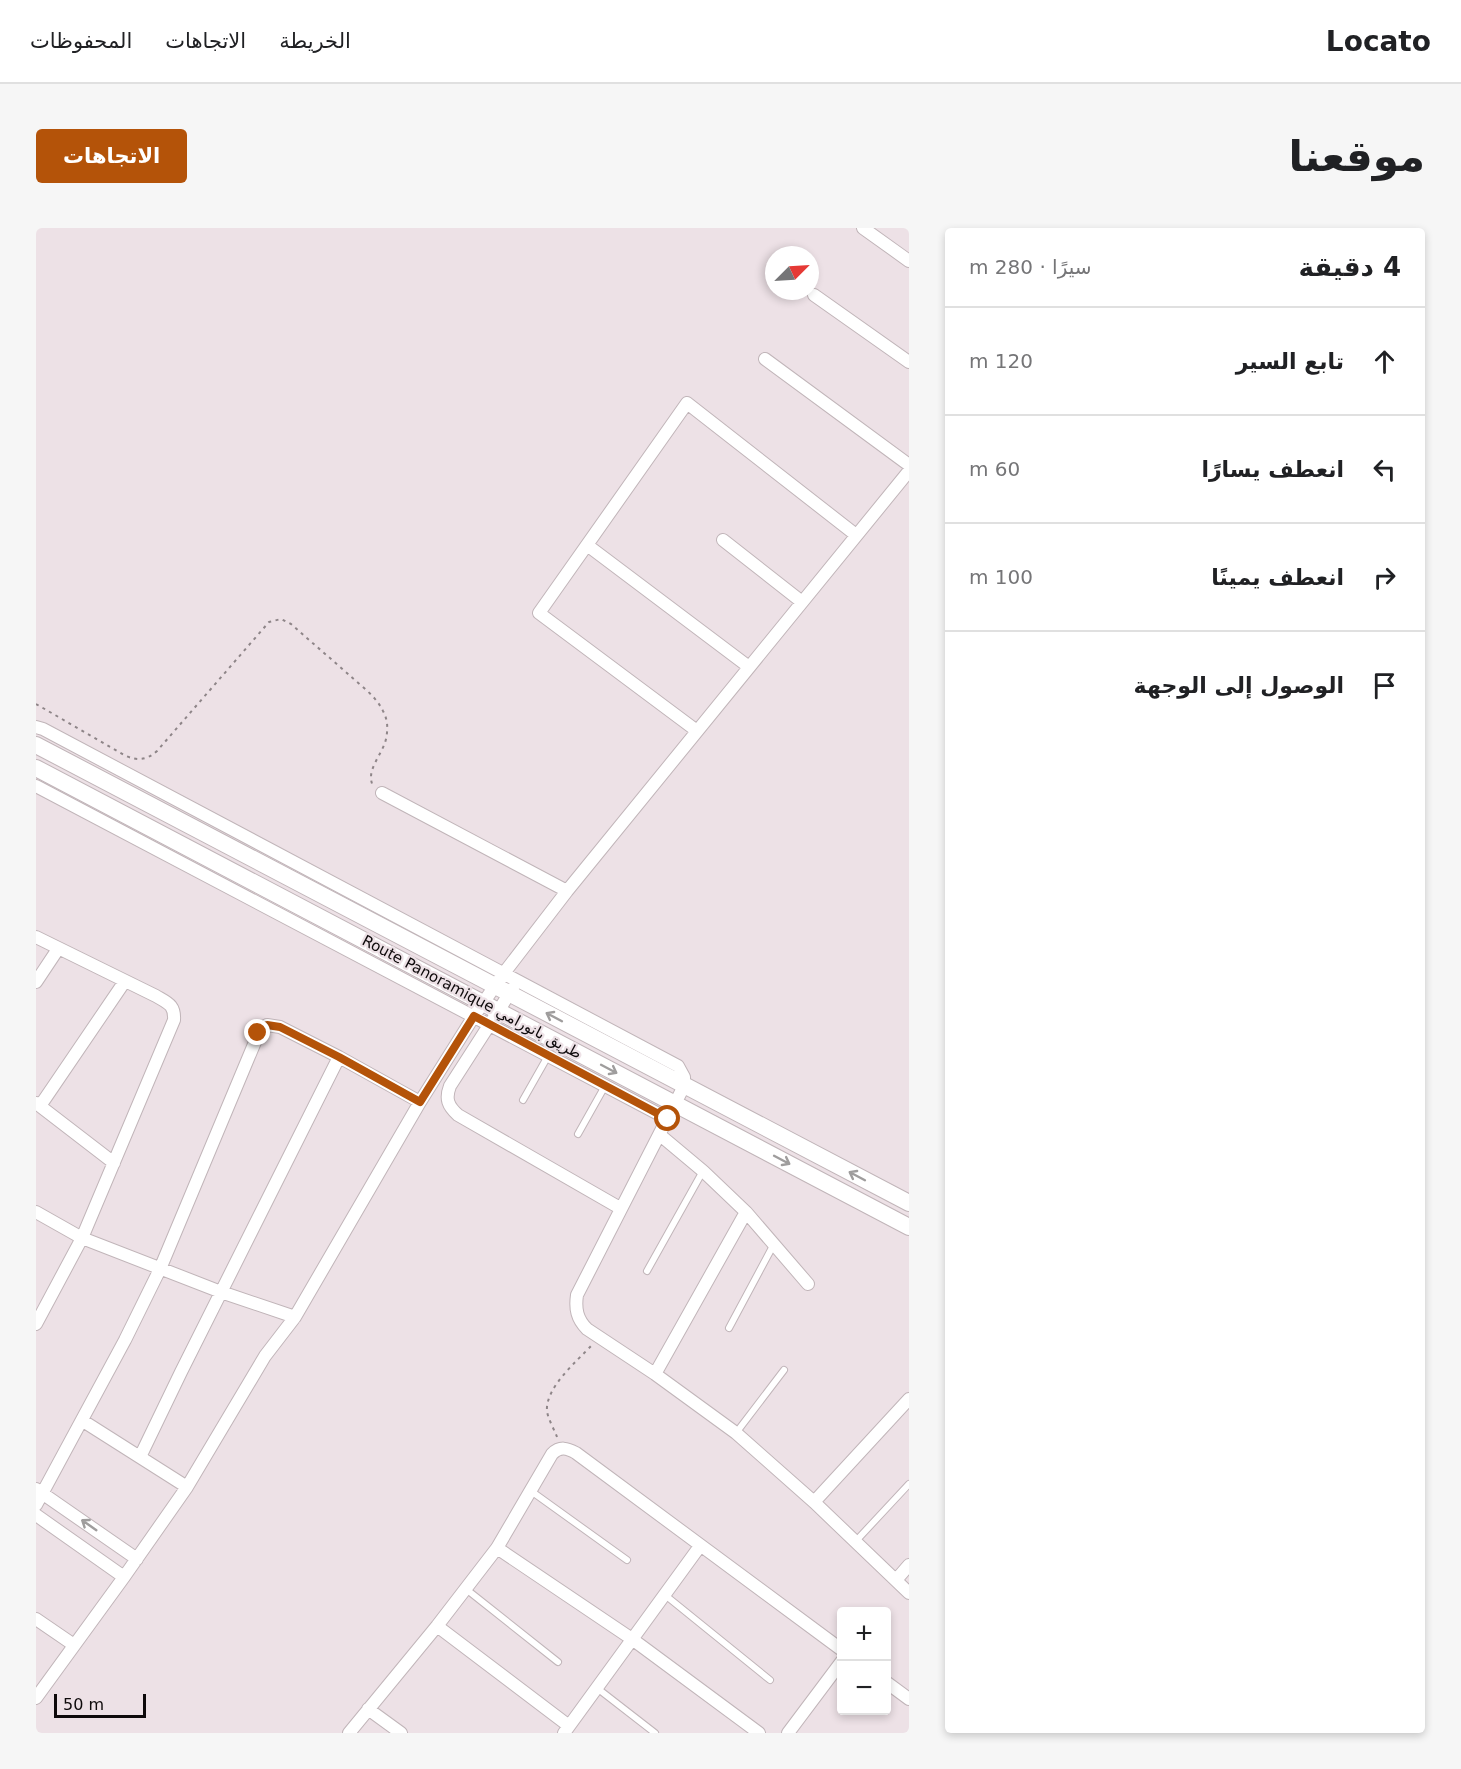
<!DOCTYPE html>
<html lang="ar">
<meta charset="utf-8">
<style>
body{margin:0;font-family:"DejaVu Sans",Cairo,sans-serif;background:#f6f6f6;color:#202124;direction:rtl}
.controls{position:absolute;right:18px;bottom:18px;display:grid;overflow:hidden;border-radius:6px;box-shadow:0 3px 9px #0003}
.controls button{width:54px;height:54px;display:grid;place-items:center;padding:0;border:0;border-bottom:2px solid #e0e0e0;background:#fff;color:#202124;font:30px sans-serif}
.compass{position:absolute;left:729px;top:18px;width:54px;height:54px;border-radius:50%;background:#fff;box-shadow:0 3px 9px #0003;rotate:66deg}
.scale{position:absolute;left:18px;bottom:15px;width:92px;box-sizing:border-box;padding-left:6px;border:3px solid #0e0a0b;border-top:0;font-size:16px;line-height:21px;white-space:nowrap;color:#0e0a0b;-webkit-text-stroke:4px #ede1e6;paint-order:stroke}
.stop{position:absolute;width:18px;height:18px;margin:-14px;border:4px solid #b45309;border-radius:50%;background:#fff}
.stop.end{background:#b45309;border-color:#fff;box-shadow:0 2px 6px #0008}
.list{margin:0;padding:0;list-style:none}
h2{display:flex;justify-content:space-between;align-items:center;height:78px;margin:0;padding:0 24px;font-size:26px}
h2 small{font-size:20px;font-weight:400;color:#757577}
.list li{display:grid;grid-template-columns:39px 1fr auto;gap:18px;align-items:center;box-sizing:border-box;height:108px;padding:0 24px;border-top:2px solid #e0e0e0}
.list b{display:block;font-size:22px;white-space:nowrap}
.list em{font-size:20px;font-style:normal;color:#757577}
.icon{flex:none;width:33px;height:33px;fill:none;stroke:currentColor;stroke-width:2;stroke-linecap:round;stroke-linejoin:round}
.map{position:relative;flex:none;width:873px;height:1505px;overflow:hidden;direction:ltr;border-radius:6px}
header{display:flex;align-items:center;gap:36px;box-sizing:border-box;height:84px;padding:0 30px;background:#fff;border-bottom:2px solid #e0e0e0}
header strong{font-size:28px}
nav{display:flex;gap:33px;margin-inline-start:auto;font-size:21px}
.intro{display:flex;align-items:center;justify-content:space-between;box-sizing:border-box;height:144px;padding:0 36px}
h1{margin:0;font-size:42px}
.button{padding:15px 27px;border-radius:6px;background:#b45309;color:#fff;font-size:21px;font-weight:700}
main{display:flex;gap:36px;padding:0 36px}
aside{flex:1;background:#fff;border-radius:6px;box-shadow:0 3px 9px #0003}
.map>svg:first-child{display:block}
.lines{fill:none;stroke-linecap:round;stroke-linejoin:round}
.lane-casing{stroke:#c1b5b9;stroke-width:8}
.street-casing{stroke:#c1b5b9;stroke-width:14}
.secondary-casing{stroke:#c1b5b9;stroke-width:18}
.path{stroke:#8e8588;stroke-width:2;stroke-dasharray:3 4.5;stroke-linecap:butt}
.lane{stroke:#fff;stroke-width:6}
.street{stroke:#fff;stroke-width:12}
.secondary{stroke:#fff;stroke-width:16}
.oneway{stroke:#9f9d9d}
.route{stroke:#b45309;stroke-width:8}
.labels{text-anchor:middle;stroke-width:4.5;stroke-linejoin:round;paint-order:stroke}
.street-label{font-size:15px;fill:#0e0a0b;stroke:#ede1e6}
</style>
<header>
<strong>Locato</strong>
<nav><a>الخريطة</a><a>الاتجاهات</a><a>المحفوظات</a></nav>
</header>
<div class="intro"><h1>موقعنا</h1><a class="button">الاتجاهات</a></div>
<main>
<aside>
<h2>4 دقيقة<small>سيرًا · 280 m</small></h2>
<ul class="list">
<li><svg class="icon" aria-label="ahead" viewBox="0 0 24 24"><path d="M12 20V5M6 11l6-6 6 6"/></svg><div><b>تابع السير</b></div><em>120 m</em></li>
<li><svg class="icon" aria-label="left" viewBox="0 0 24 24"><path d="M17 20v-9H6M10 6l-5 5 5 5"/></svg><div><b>انعطف يسارًا</b></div><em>60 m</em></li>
<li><svg class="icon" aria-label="right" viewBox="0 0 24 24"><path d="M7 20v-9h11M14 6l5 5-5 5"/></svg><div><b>انعطف يمينًا</b></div><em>100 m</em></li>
<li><svg class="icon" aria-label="arrive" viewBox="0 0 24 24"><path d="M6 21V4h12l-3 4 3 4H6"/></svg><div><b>الوصول إلى الوجهة</b></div></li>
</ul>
</aside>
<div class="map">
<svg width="873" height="1505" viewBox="0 0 873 1505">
<rect width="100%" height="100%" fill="#ede1e6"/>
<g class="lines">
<g class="lane-casing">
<path id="lane" d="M 487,872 L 512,828
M 542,906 L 569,858
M 611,1043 L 667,943
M 693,1100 L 738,1016
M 700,1205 L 748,1142
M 495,1263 L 591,1332
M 819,1314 L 873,1256
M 430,1361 L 522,1434
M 629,1367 L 734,1452
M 561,1460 L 619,1505"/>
</g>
<g class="street-casing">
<path id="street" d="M 827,0 L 873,33
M 778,67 L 873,134
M 729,131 L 873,237
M 687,312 L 766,374
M 551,317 L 713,439
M 0,499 L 7,501 L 642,838 L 648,849 L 648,858 L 541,1067 C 539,1081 541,1091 551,1101 L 619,1146 L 700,1205 L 778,1274 L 873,1365
M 661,503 L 503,385 L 651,175 L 820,307
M 0,558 L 632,891
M 346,565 L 531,663
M 0,709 L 120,768 C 132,775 139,777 138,792 L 46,1010 L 0,1096
M 0,754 L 22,721
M 477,760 L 414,858 C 409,871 412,878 422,887 L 584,980
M 0,875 L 78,935
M 4,878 L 89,753
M 624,907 L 667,943 L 710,984 L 772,1056
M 0,984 L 46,1010 L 185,1064 L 259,1089
M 619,1146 L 710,984
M 47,1193 L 151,1259
M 104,1229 L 145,1144 L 303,829
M 0,1261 L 101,1331
M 778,1274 L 873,1171
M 0,1277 L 89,1112 L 124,1041 L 224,802 L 231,797 L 244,799 L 303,829 L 384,874
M 0,1287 L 88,1349
M 461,1320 L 596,1411 L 723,1505
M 860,1352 L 873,1337
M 0,1391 L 38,1417
M 401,1398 L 533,1498
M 850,1454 L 873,1471
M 0,1470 L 88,1349 L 151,1259 L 229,1128 L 259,1089 L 384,874 L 438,788 L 468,745 L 531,663 L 873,243
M 332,1481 L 365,1505
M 313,1505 L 401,1398 L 461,1320 L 516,1226 C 524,1218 531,1220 540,1225 L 806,1422
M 528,1505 L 664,1318
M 752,1505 L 806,1433"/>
</g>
<g class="secondary-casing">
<path id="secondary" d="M 0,517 L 873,975
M 0,540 L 873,999"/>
</g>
<path class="path" d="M 0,476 L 90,528 C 102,533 111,532 121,523 L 233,394 L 245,391 L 255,396 C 274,413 293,429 312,446 C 324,457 340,468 347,483 C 352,492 352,501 350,511 C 347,526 329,542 337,558
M 521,1209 C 518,1201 512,1191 511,1183 C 509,1160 541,1133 555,1118"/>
<use href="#lane" class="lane"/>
<use href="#street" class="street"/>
<use href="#secondary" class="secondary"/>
</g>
<defs><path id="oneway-shaft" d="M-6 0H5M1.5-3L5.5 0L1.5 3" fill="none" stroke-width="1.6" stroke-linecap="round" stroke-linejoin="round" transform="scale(1.5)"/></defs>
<g class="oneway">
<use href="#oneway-shaft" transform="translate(518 789) rotate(-152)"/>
<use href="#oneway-shaft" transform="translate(573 841) rotate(28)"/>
<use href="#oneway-shaft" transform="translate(746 932) rotate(28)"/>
<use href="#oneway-shaft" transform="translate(821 948) rotate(-152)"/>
<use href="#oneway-shaft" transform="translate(53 1297) rotate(-145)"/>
</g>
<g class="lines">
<path class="route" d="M 222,805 L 227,799 L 231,797 L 244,799 L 303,829 L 384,874 L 438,788 L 632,891"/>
</g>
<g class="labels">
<g class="street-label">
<text transform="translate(436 769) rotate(28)" y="5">Route Panoramique طريق بانورامي</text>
</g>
</g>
</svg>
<div class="controls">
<button>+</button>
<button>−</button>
</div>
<svg class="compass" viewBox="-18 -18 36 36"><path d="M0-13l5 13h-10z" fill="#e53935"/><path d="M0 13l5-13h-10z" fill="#757577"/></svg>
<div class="scale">50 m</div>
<div class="stop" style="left:632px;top:891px"></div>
<div class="stop end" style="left:222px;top:805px"></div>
</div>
</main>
